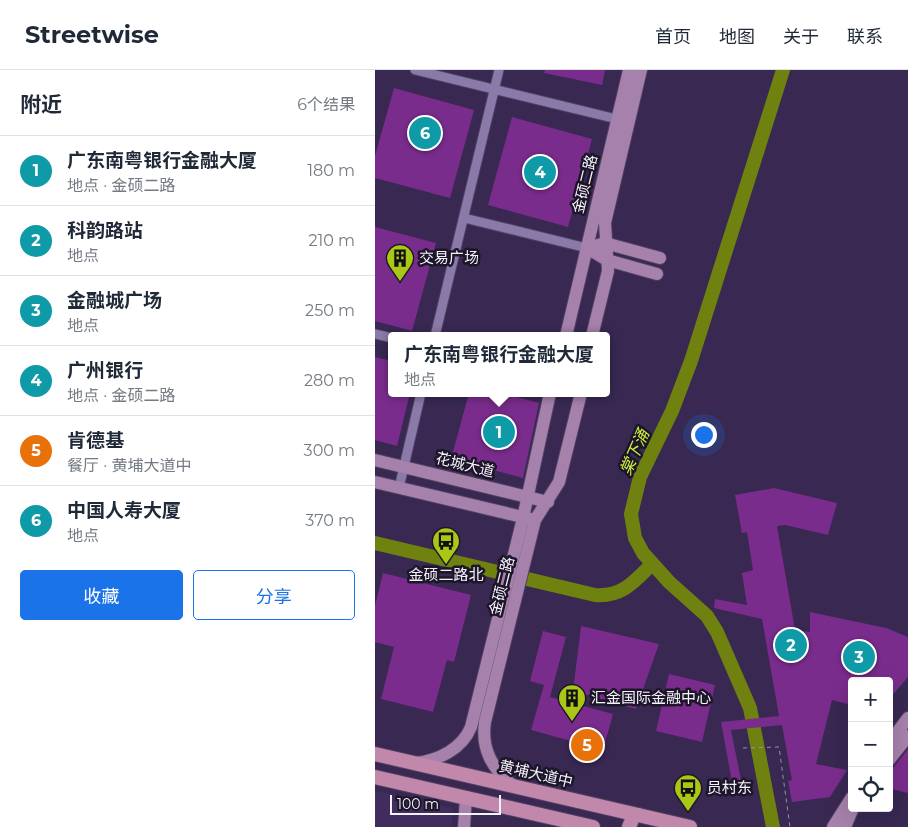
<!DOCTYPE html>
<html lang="zh">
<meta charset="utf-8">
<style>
body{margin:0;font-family:Montserrat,"Noto Sans SC",sans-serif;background:#f2f2f3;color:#1f2937}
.controls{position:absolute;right:15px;bottom:15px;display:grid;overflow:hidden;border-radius:5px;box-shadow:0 5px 20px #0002}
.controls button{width:45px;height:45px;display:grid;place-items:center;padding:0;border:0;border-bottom:1px solid #e0e1e3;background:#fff;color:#1f2937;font:25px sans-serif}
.scale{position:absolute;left:15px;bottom:12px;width:111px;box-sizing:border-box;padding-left:5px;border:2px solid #f5f1fc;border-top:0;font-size:14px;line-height:18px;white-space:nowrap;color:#f5f1fc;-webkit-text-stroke:4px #1c1628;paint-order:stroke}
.you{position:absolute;left:328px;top:364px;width:18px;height:18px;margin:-12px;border:4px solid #fff;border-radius:50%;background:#1a73e8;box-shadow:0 0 0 8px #1a73e833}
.badge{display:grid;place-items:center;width:32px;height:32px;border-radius:50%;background:#1a73e8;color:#fff;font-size:16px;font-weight:700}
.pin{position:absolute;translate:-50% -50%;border:2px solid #fff;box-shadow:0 1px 5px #0006}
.popup{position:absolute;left:13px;top:262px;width:222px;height:65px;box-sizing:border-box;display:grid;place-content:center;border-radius:5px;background:#fff;filter:drop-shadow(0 1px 4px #0005);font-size:16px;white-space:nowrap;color:#747a83}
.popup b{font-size:19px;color:#1f2937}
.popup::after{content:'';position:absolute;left:50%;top:100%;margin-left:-10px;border:10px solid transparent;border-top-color:#fff}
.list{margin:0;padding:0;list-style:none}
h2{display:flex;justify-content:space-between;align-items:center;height:65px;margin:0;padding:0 20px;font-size:21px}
h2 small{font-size:16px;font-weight:400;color:#747a83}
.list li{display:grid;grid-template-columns:32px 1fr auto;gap:15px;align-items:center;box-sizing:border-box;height:70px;padding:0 20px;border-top:1px solid #e0e1e3}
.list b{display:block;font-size:19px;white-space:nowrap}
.list p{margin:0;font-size:16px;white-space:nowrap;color:#747a83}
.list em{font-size:16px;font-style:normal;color:#747a83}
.actions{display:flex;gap:10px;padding:15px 20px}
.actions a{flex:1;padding:11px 0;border:1px solid #1a73e8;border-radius:5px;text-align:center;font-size:18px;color:#1a73e8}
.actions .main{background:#1a73e8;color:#fff}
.icon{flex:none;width:28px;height:28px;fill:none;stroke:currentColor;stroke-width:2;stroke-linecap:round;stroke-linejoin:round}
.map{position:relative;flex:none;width:533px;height:757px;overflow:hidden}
header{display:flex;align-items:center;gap:30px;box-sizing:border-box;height:70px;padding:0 25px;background:#fff;border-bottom:1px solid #e0e1e3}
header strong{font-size:24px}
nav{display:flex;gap:28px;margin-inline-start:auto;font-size:18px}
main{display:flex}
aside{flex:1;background:#fff}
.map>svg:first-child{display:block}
.built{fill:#402d5e}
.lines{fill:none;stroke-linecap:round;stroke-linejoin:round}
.river{stroke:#6f820f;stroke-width:14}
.building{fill:#7a2c8c}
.street-casing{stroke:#4f4162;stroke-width:11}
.secondary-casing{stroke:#4f4162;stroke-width:14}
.primary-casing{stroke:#4f4162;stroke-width:16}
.path{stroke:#9a91aa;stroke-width:1;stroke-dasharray:4 4;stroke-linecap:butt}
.street{stroke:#8a7aaa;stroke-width:9}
.secondary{stroke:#a681ab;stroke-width:12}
.primary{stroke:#c188ab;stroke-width:14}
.labels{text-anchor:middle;stroke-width:5;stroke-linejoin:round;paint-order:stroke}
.street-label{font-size:15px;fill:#f5f1fc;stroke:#1c1628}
.poi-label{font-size:15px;fill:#f5f1fc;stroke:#1c1628;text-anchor:start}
.water-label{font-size:16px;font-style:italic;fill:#d0f041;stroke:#1c1628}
</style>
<header>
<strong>Streetwise</strong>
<nav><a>首页</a><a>地图</a><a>关于</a><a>联系</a></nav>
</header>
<main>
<aside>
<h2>附近<small>6个结果</small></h2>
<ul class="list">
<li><span class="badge" style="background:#0f9aa8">1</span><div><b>广东南粤银行金融大厦</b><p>地点 · 金硕二路</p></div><em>180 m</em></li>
<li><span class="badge" style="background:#0f9aa8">2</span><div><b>科韵路站</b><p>地点</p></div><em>210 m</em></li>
<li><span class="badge" style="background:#0f9aa8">3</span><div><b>金融城广场</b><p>地点</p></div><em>250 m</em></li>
<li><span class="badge" style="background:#0f9aa8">4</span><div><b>广州银行</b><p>地点 · 金硕二路</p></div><em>280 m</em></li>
<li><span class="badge" style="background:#e8710a">5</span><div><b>肯德基</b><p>餐厅 · 黄埔大道中</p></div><em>300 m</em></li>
<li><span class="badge" style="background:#0f9aa8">6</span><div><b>中国人寿大厦</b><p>地点</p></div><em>370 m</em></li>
</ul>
<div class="actions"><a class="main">收藏</a><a>分享</a></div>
</aside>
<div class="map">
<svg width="533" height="757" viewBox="0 0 533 757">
<rect width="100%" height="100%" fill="#382852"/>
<path class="built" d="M 0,721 L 78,738 L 77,757 L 0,757 Z"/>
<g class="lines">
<path class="river" d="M 0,473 L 220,525 C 247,527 259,512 277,494
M 398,757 L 375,638 L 342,562 L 332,546 L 294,512 L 268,483 L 260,468 L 256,444 L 265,407 L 297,341 L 316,291 L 408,0"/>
</g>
<path class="building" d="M 170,0 L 230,0 L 227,15 L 169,3 Z
M 19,18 L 99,40 L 75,128 L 0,108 L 0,86 Z
M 137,47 L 217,69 L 193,157 L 113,135 Z
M 0,157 L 61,173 L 37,261 L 0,251 Z
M 0,287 L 16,291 L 16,323 L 35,323 L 22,376 L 0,370 Z
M 94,323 L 126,323 L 164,333 L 148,408 L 76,389 Z
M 399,418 L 462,433 L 453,465 L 410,455 L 402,456 L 420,560 L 435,562 L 435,542 L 511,558 L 533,567 L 533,607 L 514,629 L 514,611 L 477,611 L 477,635 L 457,630 L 441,694 L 472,700 L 455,727 L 417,732 L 413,711 L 417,710 L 407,655 L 356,660 L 366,710 L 357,712 L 346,652 L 404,646 L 387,549 L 339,538 L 340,529 L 372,535 L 367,503 L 378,500 L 372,462 L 367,463 L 360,425 Z
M 8,503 L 96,525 L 79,592 L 72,590 L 58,642 L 6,629 L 19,577 L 0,572 L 0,536 Z
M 206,556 L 284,574 L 261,639 L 198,621 Z
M 168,561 L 191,567 L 175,627 L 238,644 L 228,680 L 156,660 L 169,615 L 155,611 Z
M 294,604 L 340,615 L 327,672 L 281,661 Z
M 533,679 L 533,723 L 517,719 L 514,716 L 514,703 Z"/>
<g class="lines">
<g class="street-casing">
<path id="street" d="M 40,0 L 246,50
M 89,148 L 212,178
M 0,264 L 17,268
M 60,266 L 124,0
M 24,418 L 46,323"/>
</g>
<g class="secondary-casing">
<path id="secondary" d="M 223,175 L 230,173 L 285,188
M 212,178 L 232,190 L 282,204
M 191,266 L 254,0
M 217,266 L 233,201 L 230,153 L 266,0
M 0,390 L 173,432
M 0,412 L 156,449
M 514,673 L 533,648
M 514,690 L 533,666
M 41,693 C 64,690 87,679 96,657 L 148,448 L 175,323
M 137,715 C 117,698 106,679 110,652 L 160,450 L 184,412 L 206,323
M 89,757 L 91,728
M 458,757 L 477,727
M 470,757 L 478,738"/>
</g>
<g class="primary-casing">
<path id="primary" d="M 0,684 L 315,757
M 0,707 L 218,757
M 254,757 L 258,747 L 264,745"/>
</g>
<path class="path" d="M 368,678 L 404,677 L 415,757"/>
<use href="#street" class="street"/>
<use href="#secondary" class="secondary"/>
<use href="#primary" class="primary"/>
</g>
<defs>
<g id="building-pin" transform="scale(1.4375)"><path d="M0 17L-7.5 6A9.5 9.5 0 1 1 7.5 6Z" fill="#aac718" stroke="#1c1628"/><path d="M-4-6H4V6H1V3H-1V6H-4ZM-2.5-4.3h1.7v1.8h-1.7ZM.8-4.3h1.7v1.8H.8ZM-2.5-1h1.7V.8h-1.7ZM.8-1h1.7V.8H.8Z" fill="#111"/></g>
<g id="bus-pin" transform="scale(1.4375)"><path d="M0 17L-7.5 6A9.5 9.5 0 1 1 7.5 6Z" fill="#aac718" stroke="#1c1628"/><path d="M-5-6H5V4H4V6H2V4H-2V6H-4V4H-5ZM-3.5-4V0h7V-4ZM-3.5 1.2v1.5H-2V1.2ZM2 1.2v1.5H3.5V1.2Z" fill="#111"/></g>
</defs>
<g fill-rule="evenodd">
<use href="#building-pin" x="25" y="188"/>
<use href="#bus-pin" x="71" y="471"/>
<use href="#building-pin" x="197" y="628"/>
<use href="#bus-pin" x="313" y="718"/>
</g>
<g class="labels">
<g class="street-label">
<text transform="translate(210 114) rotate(-76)" y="5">金硕二路</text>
<text transform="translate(90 395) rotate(14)" y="5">花城大道</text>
<text transform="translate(127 516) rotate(-76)" y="5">金硕二路</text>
<text transform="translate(161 704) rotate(13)" y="5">黄埔大道中</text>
</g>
<g class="poi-label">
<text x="44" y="193">交易广场</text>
<text x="71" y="510" text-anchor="middle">金硕二路北</text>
<text x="216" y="633">汇金国际金融中心</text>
<text x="332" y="723">员村东</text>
</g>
<g class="water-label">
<text transform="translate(259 382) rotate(-66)" y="6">棠下涌</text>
</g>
</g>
</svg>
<div class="controls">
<button>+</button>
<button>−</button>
<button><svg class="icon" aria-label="locate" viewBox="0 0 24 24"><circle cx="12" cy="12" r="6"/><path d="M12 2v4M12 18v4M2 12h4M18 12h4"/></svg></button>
</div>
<div class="scale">100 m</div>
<div class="you"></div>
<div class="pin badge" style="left:124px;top:362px;background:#0f9aa8">1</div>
<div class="popup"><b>广东南粤银行金融大厦</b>地点</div>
<div class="pin badge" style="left:416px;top:575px;background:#0f9aa8">2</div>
<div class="pin badge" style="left:484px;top:587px;background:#0f9aa8">3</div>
<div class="pin badge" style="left:165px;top:102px;background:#0f9aa8">4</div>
<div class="pin badge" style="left:212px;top:675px;background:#e8710a">5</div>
<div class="pin badge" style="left:50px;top:63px;background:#0f9aa8">6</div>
</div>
</main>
